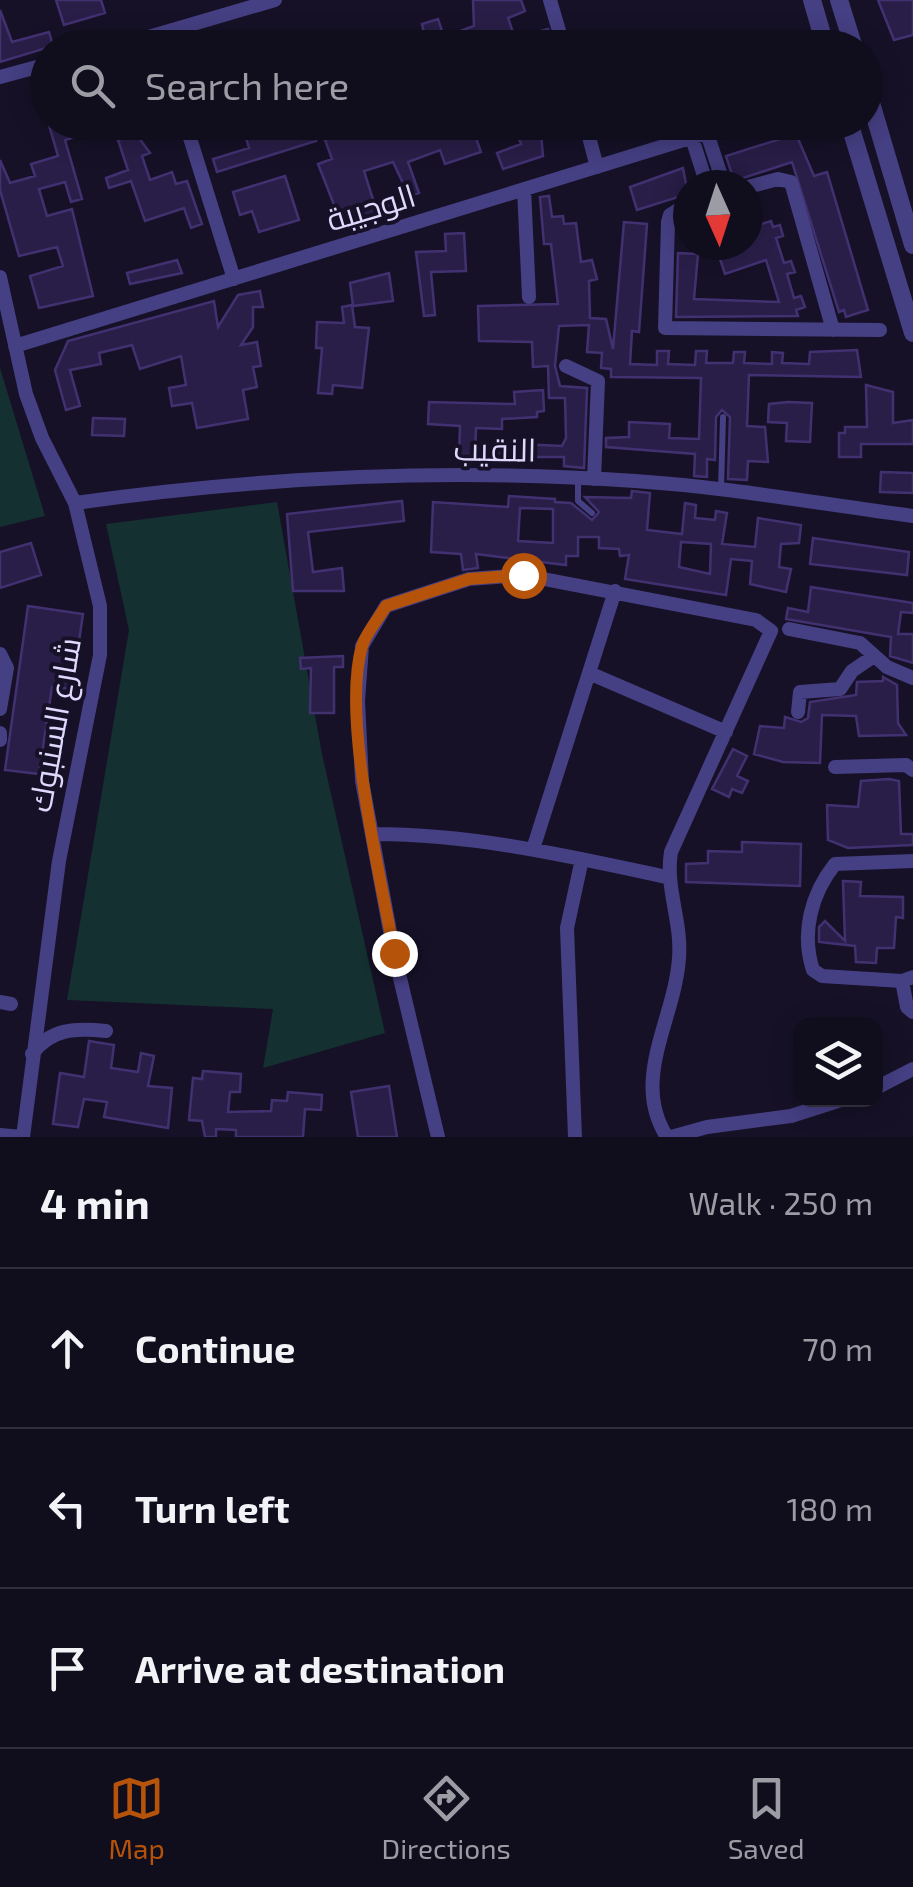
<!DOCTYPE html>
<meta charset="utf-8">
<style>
body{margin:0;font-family:"Exo 2",Cairo,sans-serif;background:#1e1b2a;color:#f1f3f6}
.controls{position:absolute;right:30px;bottom:30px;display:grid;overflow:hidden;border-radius:20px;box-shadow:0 5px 25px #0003}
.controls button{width:90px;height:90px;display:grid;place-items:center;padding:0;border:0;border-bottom:2px solid #302d3b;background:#100d1d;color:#f1f3f6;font:50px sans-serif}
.compass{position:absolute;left:673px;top:170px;width:90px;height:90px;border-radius:50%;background:#100d1d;box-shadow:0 5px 25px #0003;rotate:177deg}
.stop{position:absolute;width:30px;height:30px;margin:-22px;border:8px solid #b45309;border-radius:50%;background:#fff}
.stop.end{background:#b45309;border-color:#fff;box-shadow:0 2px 10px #0008}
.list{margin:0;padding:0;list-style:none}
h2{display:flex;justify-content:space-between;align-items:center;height:130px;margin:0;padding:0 40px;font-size:42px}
h2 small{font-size:32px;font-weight:400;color:#9c9ca4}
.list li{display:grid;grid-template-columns:65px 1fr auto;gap:30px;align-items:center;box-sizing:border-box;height:160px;padding:0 40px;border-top:2px solid #302d3b}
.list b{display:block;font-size:38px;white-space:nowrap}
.list em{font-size:32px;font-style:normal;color:#9c9ca4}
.icon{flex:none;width:55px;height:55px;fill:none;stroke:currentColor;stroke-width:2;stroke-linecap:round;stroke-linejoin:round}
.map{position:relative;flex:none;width:913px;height:1137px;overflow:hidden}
.search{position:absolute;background:#100d1d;box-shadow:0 5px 25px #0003;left:30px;right:30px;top:30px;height:110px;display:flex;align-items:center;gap:25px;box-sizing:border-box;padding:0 35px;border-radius:55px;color:#9c9ca4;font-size:38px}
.sheet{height:610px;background:#100d1d}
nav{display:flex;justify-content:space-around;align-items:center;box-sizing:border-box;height:140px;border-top:2px solid #302d3b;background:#100d1d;font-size:28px;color:#9c9ca4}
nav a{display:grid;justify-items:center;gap:5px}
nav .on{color:#b45309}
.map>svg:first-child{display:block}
.green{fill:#143030}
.building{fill:#291e47;stroke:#423171;stroke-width:2.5;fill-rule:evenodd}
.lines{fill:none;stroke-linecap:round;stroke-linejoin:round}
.service{stroke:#453f83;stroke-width:6}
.minor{stroke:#453f83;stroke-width:14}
.tertiary{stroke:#453f83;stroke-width:18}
.route{stroke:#b45309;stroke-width:12}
.labels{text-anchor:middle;stroke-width:8;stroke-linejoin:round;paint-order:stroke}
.street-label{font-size:32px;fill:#dfd9fd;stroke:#161127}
</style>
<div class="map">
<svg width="913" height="1137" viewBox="0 0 913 1137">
<rect width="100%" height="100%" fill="#161127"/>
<path class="green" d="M 0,368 L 45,516 L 0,527 Z
M 277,502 L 322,754 L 385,1033 L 263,1068 L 273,1009 L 67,1000 L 129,630 L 106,524 Z"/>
<path class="building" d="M 56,0 L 101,0 L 105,13 L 64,25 Z
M 473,0 L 521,0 L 525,11 L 508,18 L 515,38 L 548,29 L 553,48 L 405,48 L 412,36 L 424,33 L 422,24 L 438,19 L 444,37 L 474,26 Z
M 878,0 L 913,0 L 913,35 L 894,40 Z
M 0,10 L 12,42 L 49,32 L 53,46 L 0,62 Z
M 48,122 L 85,122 L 88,133 L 65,140 L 82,199 L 71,202 L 65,182 L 39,189 L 47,216 L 72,209 L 93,296 L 39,308 L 30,276 L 63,266 L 57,247 L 19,256 L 0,190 L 0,160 L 10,183 L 35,176 L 31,164 L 58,156 Z
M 241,122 L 283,122 L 288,138 L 312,130 L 316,141 L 217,172 L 213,159 L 249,148 Z
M 382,122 L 540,122 L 543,156 L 503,169 L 497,153 L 521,144 L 514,125 L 476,138 L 481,152 L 445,164 L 440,150 L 408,162 L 419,193 L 409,196 L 393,162 L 364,171 L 376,209 L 397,203 L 400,213 L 350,228 L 346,218 L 340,220 L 318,164 L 332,159 L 325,140 Z
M 136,134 L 150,153 L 142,156 L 150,180 L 172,172 L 176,184 L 187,181 L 202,224 L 191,228 L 184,208 L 145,221 L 131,181 L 109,188 L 106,178 L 128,170 L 118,140 Z
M 796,134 L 814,176 L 827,172 L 868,310 L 846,317 L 844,310 L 839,312 L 792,162 L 734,181 L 726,156 Z
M 683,168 L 688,194 L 637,210 L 630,187 Z
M 285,176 L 299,220 L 259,232 L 252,211 L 240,215 L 233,192 Z
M 549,196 L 552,217 L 563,216 L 564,224 L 576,223 L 581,262 L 592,260 L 597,279 L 589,281 L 590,318 L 606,319 L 613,349 L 624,222 L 647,224 L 639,332 L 632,331 L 630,364 L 657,365 L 657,351 L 669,351 L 668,364 L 695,365 L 696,351 L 707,351 L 706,363 L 733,363 L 734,352 L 745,352 L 744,363 L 772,364 L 772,352 L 783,353 L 782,363 L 809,364 L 810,352 L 857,350 L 861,377 L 749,375 L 747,426 L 765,427 L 768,462 L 748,461 L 747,480 L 728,479 L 730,417 L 722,410 L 716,417 L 715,460 L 707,459 L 707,477 L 694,476 L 695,454 L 606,447 L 606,438 L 629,437 L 629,422 L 670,424 L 669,438 L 699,439 L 701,378 L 611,377 L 611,369 L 601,368 L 602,353 L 587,352 L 589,325 L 559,326 L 555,366 L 560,386 L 587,388 L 584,468 L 564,466 L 564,457 L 499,457 L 500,443 L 562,446 L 566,438 L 565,398 L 549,398 L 548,366 L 533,367 L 532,342 L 479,341 L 478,306 L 558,304 L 551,244 L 544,244 L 540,197 Z
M 771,221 L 773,227 L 780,225 L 783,236 L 776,238 L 784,263 L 791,261 L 795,272 L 787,274 L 794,298 L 801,296 L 805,307 L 796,310 L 798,316 L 676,317 L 678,253 L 698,254 L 694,299 L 779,302 L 766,260 L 725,274 L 720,259 L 725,257 L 720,245 L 748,245 L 748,228 Z
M 464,233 L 466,271 L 431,272 L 435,315 L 424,316 L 416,252 L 446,251 L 445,234 Z
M 177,260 L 182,273 L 130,284 L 127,273 Z
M 389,273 L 393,301 L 353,306 L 350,283 Z
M 260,291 L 263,307 L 253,307 L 253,327 L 241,345 L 257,342 L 261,366 L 253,367 L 257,387 L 243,390 L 248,419 L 197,428 L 192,403 L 172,406 L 169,388 L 186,385 L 181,356 L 140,369 L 132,345 L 99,353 L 101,364 L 70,370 L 80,406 L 66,410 L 55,370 L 68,341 L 214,301 L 218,327 L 238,295 Z
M 352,305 L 355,327 L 369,328 L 362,388 L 333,385 L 332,394 L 318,393 L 322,348 L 316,348 L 317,322 L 344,323 L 342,307 Z
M 866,385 L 893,392 L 893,423 L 913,420 L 913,444 L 861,444 L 861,457 L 839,457 L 839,433 L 845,433 L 845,427 L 867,427 Z
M 543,390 L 544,411 L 537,412 L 537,417 L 502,419 L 502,429 L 476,428 L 475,455 L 459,455 L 460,426 L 428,424 L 429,402 L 515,404 L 514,392 Z
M 788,402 L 812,403 L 810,442 L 786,441 L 787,423 L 768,422 L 769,404 Z
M 93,418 L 125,419 L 124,436 L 92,435 Z
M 881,472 L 913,473 L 913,493 L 880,492 Z
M 632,491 L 650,493 L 647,530 L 682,534 L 685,503 L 696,505 L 695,518 L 715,520 L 716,511 L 727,513 L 722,544 L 755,547 L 758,518 L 801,525 L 799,543 L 781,544 L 779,567 L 791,569 L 786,592 L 750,584 L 752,561 L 731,559 L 726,595 L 625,579 L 629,555 L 620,556 L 619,549 L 599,548 L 599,537 L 578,537 L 578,556 L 566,556 L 566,565 L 476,554 L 478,568 L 463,570 L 461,554 L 431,552 L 433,502 L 508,507 L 509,496 L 555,499 L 555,502 L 571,503 L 592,520 L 599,512 L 585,497 L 631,498 ZM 520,508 L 553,509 L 553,543 L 518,541 ZM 681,542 L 711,544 L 710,574 L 679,567 Z
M 402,501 L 404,521 L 308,532 L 313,572 L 342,568 L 344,591 L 293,591 L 287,514 Z
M 813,538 L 909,552 L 907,575 L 810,564 Z
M 31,543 L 41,575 L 0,588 L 0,552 Z
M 811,587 L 913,603 L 913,613 L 901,612 L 898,634 L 913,634 L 913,663 L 890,656 L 891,637 L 786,619 L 788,608 L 808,612 Z
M 28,606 L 83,614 L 72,689 L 52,687 L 39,774 L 5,770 Z
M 343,656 L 343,667 L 334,667 L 334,713 L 310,713 L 311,668 L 301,669 L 300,658 Z
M 883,677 L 897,685 L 898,723 L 906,735 L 859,736 L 856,716 L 822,715 L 820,763 L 783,762 L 754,754 L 760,726 L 784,728 L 785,717 L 801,722 L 808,718 L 810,702 L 856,695 L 857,682 L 883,681 Z
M 733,749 L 747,756 L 737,776 L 748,781 L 742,793 L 732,789 L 729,797 L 712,789 Z
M 889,779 L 899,781 L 901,834 L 913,834 L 913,845 L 848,848 L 828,840 L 827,805 L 858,807 L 861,781 Z
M 742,842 L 801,844 L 800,886 L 686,882 L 686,864 L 708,863 L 708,851 L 742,852 Z
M 843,881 L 861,882 L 860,896 L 903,897 L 903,918 L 896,917 L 894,948 L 877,948 L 876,963 L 856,962 L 855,946 L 819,942 L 819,927 L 825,921 L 845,941 Z
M 89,1041 L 114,1045 L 111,1068 L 138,1072 L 141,1053 L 154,1056 L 148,1086 L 172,1088 L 168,1128 L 104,1117 L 107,1102 L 84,1099 L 78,1127 L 53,1124 L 60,1073 L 84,1077 Z
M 203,1071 L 241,1074 L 240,1092 L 230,1092 L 228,1112 L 271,1111 L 272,1100 L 287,1101 L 288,1092 L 322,1095 L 321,1110 L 305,1109 L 303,1137 L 236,1137 L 236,1130 L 216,1129 L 216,1137 L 205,1137 L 202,1121 L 189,1120 L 193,1078 L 202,1079 Z
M 389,1086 L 397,1137 L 358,1137 L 351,1092 Z"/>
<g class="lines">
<path class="service" d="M 578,480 L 578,501 L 592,513
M 721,489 L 723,417"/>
<path class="minor" d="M 550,0 L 564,48
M 111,48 L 275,0
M 0,77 L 48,64
M 185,122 L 234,279
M 585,122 L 597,167
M 707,133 L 724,185
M 692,138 L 707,185
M 748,187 L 778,179 L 791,182 L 833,330
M 524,189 L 529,297
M 688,204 L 670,215 L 668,222 L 665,328 L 880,330
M 0,277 L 26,394 L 42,438 L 75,503 L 100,606 L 100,655 L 59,861 L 23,1137
M 15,346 L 742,122
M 566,366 L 598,381 L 594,479
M 75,503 C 260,477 448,468 635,481 C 728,487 821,504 913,516
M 789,629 L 860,643 L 887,667 L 913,678
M 0,654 L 7,668 L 0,709
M 589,673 L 726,732
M 798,712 L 800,692 L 840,689 L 852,671 L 874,656
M 0,733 L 0,740
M 835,767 L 906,765 L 913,770
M 374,834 C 474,834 569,856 667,877
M 533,849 L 615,591
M 913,861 L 835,864 C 811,894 801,933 813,970 L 822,976 L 902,981 L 913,977
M 902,981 L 907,1007 L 913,1012
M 0,1002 L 11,1004
M 32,1054 C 51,1028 76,1028 106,1031
M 876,1088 L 913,1069
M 0,1135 L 22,1137
M 438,1137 L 394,953 L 362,781 L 358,701 L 362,646 L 386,606 L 469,579 L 523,575 L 756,620 L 771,631 L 671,852 C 665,888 682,921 679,958 C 675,1019 630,1080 667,1137
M 575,1137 L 567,928 L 582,859
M 671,1137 L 707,1127 L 791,1116 L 841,1100"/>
<path class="tertiary" d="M 812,0 L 826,48
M 839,0 L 854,48
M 866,86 L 913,245
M 849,122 L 913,333"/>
</g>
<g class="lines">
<path class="route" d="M 394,953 C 381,876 341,718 362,646 C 366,633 379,618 386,606 L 469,579 L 523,575"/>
</g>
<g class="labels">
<g class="street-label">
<text transform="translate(371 208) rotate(-17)" y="11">الوجيبة</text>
<text transform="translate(495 450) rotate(1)" y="11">النقيب</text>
<text transform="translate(55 725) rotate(-80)" y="11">شارع السنبوك</text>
</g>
</g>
</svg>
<div class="controls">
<button><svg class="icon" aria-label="layers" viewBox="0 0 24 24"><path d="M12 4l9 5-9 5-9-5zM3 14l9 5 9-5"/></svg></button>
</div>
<svg class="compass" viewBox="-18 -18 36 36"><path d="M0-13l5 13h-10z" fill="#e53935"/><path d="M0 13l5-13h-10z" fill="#9c9ca4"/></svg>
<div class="stop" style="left:523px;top:575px"></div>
<div class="stop end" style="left:394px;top:953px"></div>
<div class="search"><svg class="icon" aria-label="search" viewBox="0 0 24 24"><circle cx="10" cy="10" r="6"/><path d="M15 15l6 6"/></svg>Search here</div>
</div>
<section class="sheet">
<h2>4 min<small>Walk · 250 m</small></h2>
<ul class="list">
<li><svg class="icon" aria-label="ahead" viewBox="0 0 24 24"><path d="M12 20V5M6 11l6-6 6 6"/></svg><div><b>Continue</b></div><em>70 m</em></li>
<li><svg class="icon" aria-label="left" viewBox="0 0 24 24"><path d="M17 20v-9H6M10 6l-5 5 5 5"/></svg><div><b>Turn left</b></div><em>180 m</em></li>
<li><svg class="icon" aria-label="arrive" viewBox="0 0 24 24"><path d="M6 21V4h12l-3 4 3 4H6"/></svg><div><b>Arrive at destination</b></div></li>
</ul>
</section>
<nav>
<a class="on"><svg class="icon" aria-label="map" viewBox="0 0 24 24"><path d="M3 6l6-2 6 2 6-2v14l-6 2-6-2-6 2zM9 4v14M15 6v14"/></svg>Map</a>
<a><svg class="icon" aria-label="directions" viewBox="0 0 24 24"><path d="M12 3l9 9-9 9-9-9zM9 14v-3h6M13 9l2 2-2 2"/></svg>Directions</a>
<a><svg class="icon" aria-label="saved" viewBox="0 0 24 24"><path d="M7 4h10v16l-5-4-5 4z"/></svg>Saved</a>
</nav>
